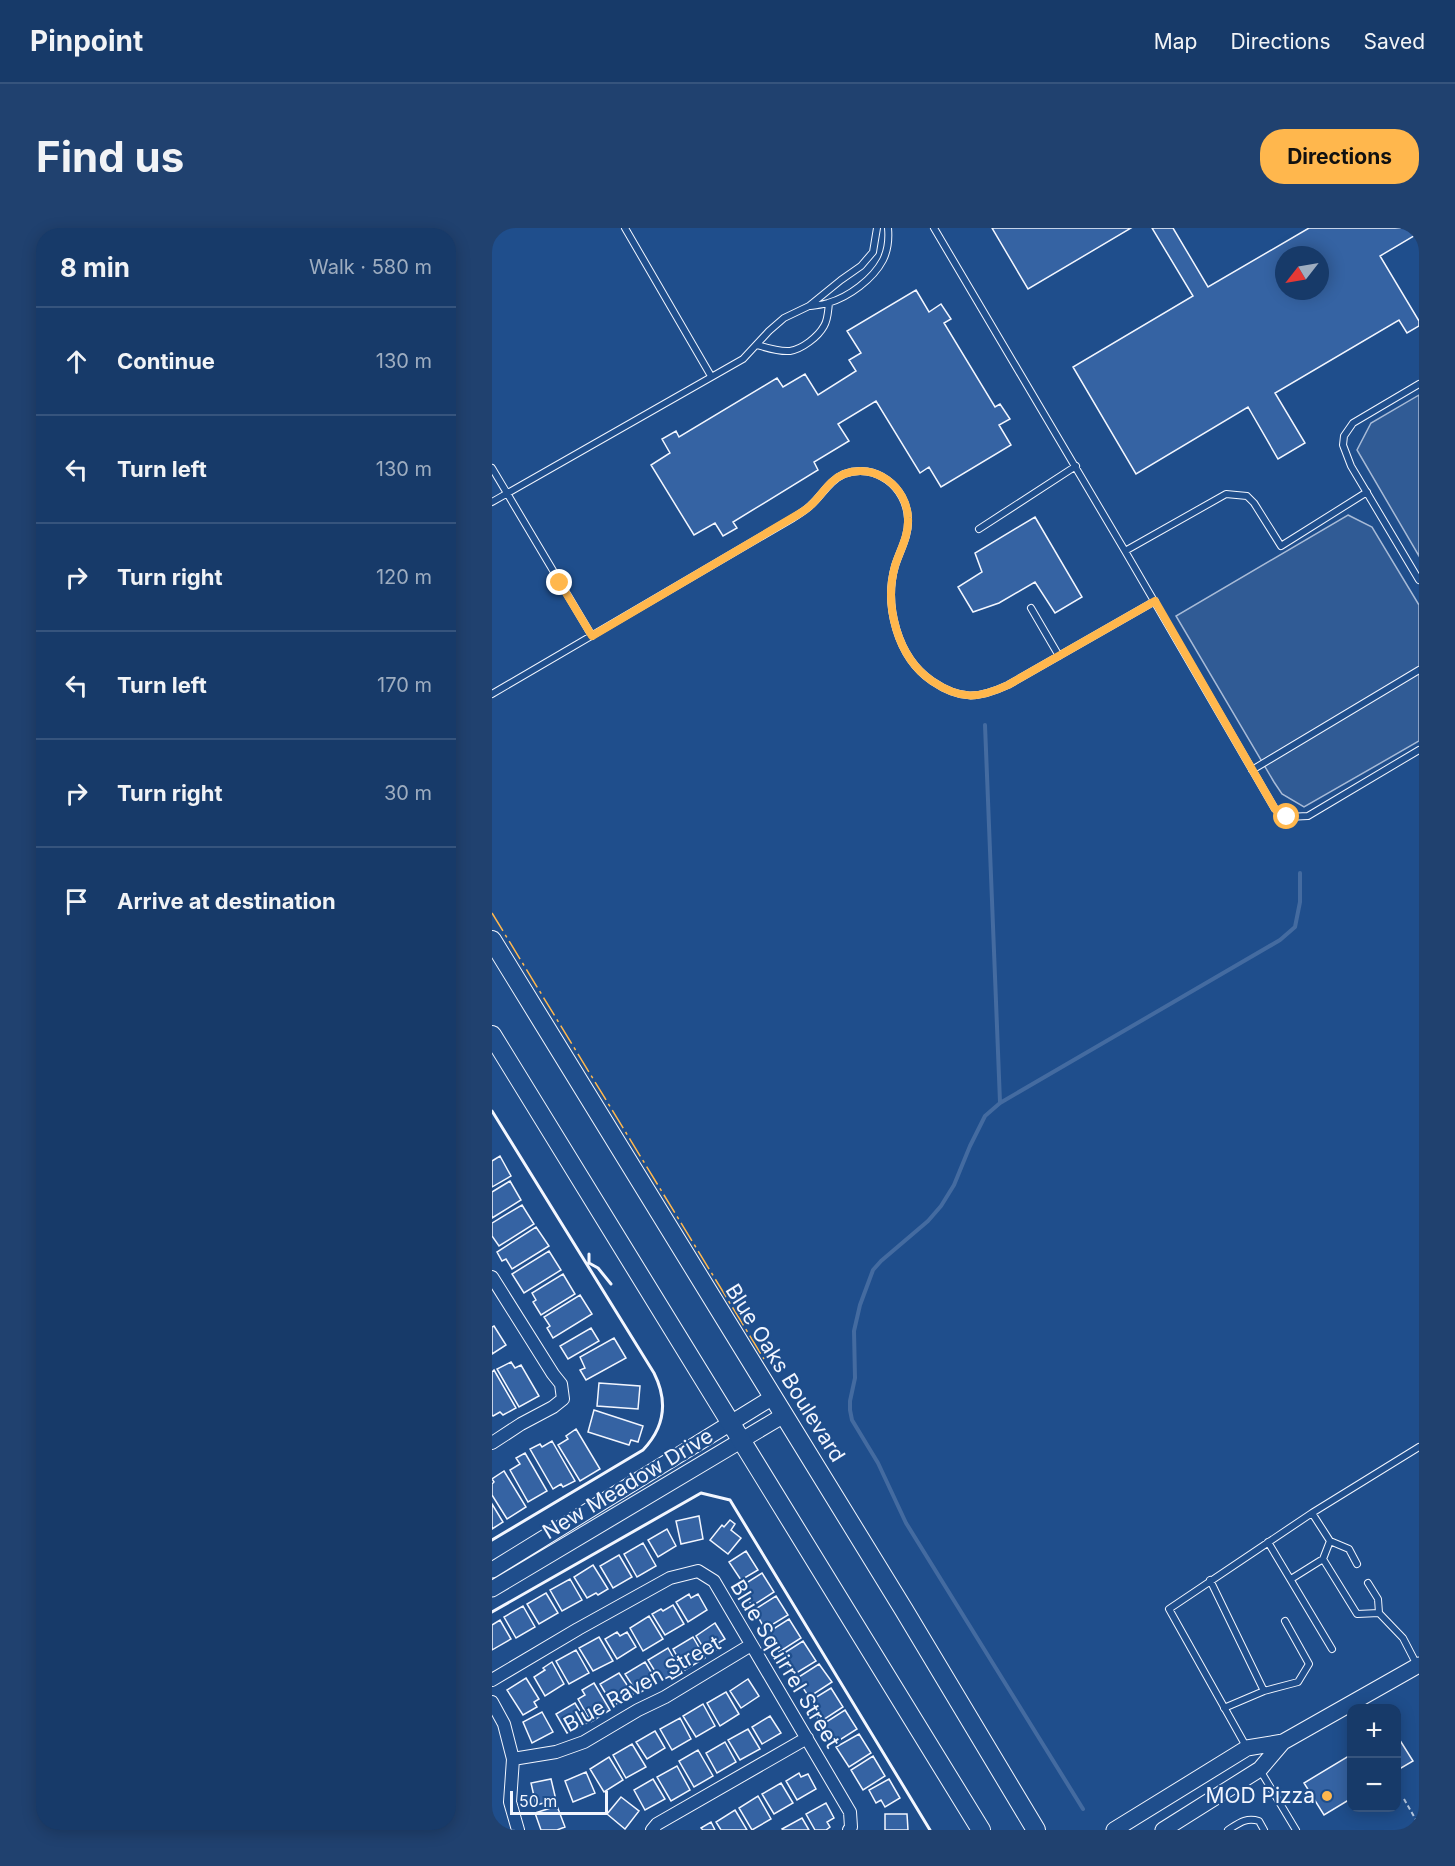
<!DOCTYPE html>
<meta charset="utf-8">
<style>
body{margin:0;font-family:Inter,sans-serif;background:#20416f;color:#f1f3f6}
.controls{position:absolute;right:18px;bottom:18px;display:grid;overflow:hidden;border-radius:12px;box-shadow:0 3px 15px #0003}
.controls button{width:54px;height:54px;display:grid;place-items:center;padding:0;border:0;border-bottom:2px solid #36547d;background:#173a69;color:#f1f3f6;font:30px sans-serif}
.compass{position:absolute;left:783px;top:18px;width:54px;height:54px;border-radius:50%;background:#173a69;box-shadow:0 3px 15px #0003;rotate:239deg}
.scale{position:absolute;left:18px;bottom:15px;width:98px;box-sizing:border-box;padding-left:6px;border:3px solid #f2f6ff;border-top:0;font-size:16px;line-height:21px;white-space:nowrap;color:#f2f6ff;-webkit-text-stroke:4px #1f4e8c;paint-order:stroke}
.stop{position:absolute;width:18px;height:18px;margin:-14px;border:4px solid #ffb74d;border-radius:50%;background:#fff}
.stop.end{background:#ffb74d;border-color:#fff;box-shadow:0 2px 6px #0008}
.list{margin:0;padding:0;list-style:none}
h2{display:flex;justify-content:space-between;align-items:center;height:78px;margin:0;padding:0 24px;font-size:26px}
h2 small{font-size:20px;font-weight:400;color:#9eadc0}
.list li{display:grid;grid-template-columns:39px 1fr auto;gap:18px;align-items:center;box-sizing:border-box;height:108px;padding:0 24px;border-top:2px solid #36547d}
.list b{display:block;font-size:22px;white-space:nowrap}
.list em{font-size:20px;font-style:normal;color:#9eadc0}
.icon{flex:none;width:33px;height:33px;fill:none;stroke:currentColor;stroke-width:2;stroke-linecap:round;stroke-linejoin:round}
.map{position:relative;flex:none;width:927px;height:1602px;overflow:hidden;border-radius:24px}
header{display:flex;align-items:center;gap:36px;box-sizing:border-box;height:84px;padding:0 30px;background:#173a69;border-bottom:2px solid #36547d}
header strong{font-size:28px}
nav{display:flex;gap:33px;margin-inline-start:auto;font-size:21px}
.intro{display:flex;align-items:center;justify-content:space-between;box-sizing:border-box;height:144px;padding:0 36px}
h1{margin:0;font-size:42px}
.button{padding:15px 27px;border-radius:24px;background:#ffb74d;color:#111;font-size:21px;font-weight:700}
main{display:flex;gap:36px;padding:0 36px}
aside{flex:1;background:#173a69;border-radius:24px;box-shadow:0 3px 15px #0003}
.map>svg:first-child{display:block}
.built{fill:#305b95;stroke:#a8bbd7;stroke-width:1.5}
.lines{fill:none;stroke-linecap:round;stroke-linejoin:round}
.stream{stroke:#446ba0;stroke-width:4}
.building{fill:#3563a3;stroke:#f2f6ff;stroke-width:1.5;fill-rule:evenodd}
.service-casing{stroke:#f2f6ff;stroke-width:8}
.minor-casing{stroke:#f2f6ff;stroke-width:14}
.tertiary-casing{stroke:#f2f6ff;stroke-width:17}
.primary-casing{stroke:#f2f6ff;stroke-width:20}
.path{stroke:#b3c4dc;stroke-width:2;stroke-dasharray:4.5 3;stroke-linecap:butt}
.service{stroke:#1f4e8c;stroke-width:6}
.minor{stroke:#1f4e8c;stroke-width:12}
.tertiary{stroke:#1f4e8c;stroke-width:15}
.primary{stroke:#1f4e8c;stroke-width:18}
.wall{stroke:#f2f6ff;stroke-width:3}
.power{stroke:#ffb74d;stroke-width:1.5;stroke-dasharray:21 4.5 3 4.5;stroke-linecap:butt}
.route{stroke:#ffb74d;stroke-width:8}
.poi-dot{fill:#ffb74d;stroke:#1f4e8c;stroke-width:2}
.labels{text-anchor:middle;stroke-width:4.5;stroke-linejoin:round;paint-order:stroke}
.street-label{font-size:21px;fill:#f2f6ff;stroke:#1f4e8c}
.poi-label{font-size:21px;fill:#f2f6ff;stroke:#1f4e8c;text-anchor:end}
</style>
<header>
<strong>Pinpoint</strong>
<nav><a>Map</a><a>Directions</a><a>Saved</a></nav>
</header>
<div class="intro"><h1>Find us</h1><a class="button">Directions</a></div>
<main>
<aside>
<h2>8 min<small>Walk · 580 m</small></h2>
<ul class="list">
<li><svg class="icon" aria-label="ahead" viewBox="0 0 24 24"><path d="M12 20V5M6 11l6-6 6 6"/></svg><div><b>Continue</b></div><em>130 m</em></li>
<li><svg class="icon" aria-label="left" viewBox="0 0 24 24"><path d="M17 20v-9H6M10 6l-5 5 5 5"/></svg><div><b>Turn left</b></div><em>130 m</em></li>
<li><svg class="icon" aria-label="right" viewBox="0 0 24 24"><path d="M7 20v-9h11M14 6l5 5-5 5"/></svg><div><b>Turn right</b></div><em>120 m</em></li>
<li><svg class="icon" aria-label="left" viewBox="0 0 24 24"><path d="M17 20v-9H6M10 6l-5 5 5 5"/></svg><div><b>Turn left</b></div><em>170 m</em></li>
<li><svg class="icon" aria-label="right" viewBox="0 0 24 24"><path d="M7 20v-9h11M14 6l5 5-5 5"/></svg><div><b>Turn right</b></div><em>30 m</em></li>
<li><svg class="icon" aria-label="arrive" viewBox="0 0 24 24"><path d="M6 21V4h12l-3 4 3 4H6"/></svg><div><b>Arrive at destination</b></div></li>
</ul>
</aside>
<div class="map">
<svg width="927" height="1602" viewBox="0 0 927 1602">
<rect width="100%" height="100%" fill="#1f4e8c"/>
<path class="built" d="M 927,167 L 927,328 L 865,222 L 879,195 Z
M 856,287 L 880,299 L 927,377 L 927,513 L 812,579 L 790,566 L 782,554 L 684,388 Z"/>
<g class="lines">
<path class="stream" d="M 493,497 L 508,874
M 591,1581 L 414,1295 L 386,1235 L 360,1192 L 358,1182 L 358,1173 L 363,1150 L 362,1103 L 368,1077 L 381,1042 L 389,1033 L 436,993 L 449,978 L 462,957 L 478,918 L 493,888 L 508,875 L 788,712 L 803,699 L 808,674 L 808,645"/>
</g>
<path class="building" d="M 500,0 L 639,0 L 536,61 Z
M 660,0 L 681,0 L 716,59 L 817,0 L 927,0 L 927,5 L 888,28 L 927,93 L 927,98 L 915,105 L 907,92 L 783,165 L 813,215 L 786,231 L 756,179 L 644,246 L 581,139 L 701,68 ZM 792,27 L 828,27 L 828,63 L 792,63 Z
M 424,62 L 437,84 L 449,76 L 459,91 L 452,95 L 503,179 L 508,176 L 518,191 L 507,197 L 519,217 L 449,259 L 437,239 L 428,245 L 384,173 L 346,196 L 357,213 L 322,234 L 326,242 L 241,294 L 245,300 L 231,308 L 223,295 L 202,307 L 159,237 L 178,225 L 170,211 L 184,203 L 187,209 L 285,150 L 291,159 L 313,146 L 326,167 L 364,143 L 357,132 L 369,125 L 355,103 Z
M 543,289 L 590,369 L 563,385 L 543,354 L 507,375 L 481,384 L 466,359 L 490,344 L 483,325 Z
M 8,928 L 19,948 L 0,959 L 0,933 Z
M 18,953 L 29,972 L 0,990 L 0,964 Z
M 30,977 L 42,996 L 7,1018 L 0,1008 L 0,995 Z
M 44,999 L 57,1018 L 20,1041 L 14,1031 L 10,1033 L 5,1024 Z
M 57,1023 L 69,1042 L 32,1065 L 20,1046 Z
M 71,1046 L 83,1066 L 49,1087 L 41,1074 L 44,1072 L 40,1065 Z
M 88,1067 L 100,1086 L 61,1110 L 55,1100 L 58,1098 L 52,1089 Z
M 2,1098 L 14,1117 L 0,1126 L 0,1099 Z
M 99,1100 L 107,1113 L 76,1131 L 68,1118 Z
M 122,1110 L 134,1130 L 94,1152 L 88,1142 L 93,1140 L 88,1129 Z
M 19,1134 L 23,1140 L 29,1137 L 47,1168 L 27,1179 L 5,1141 Z
M 2,1142 L 24,1180 L 11,1187 L 8,1184 L 1,1188 L 0,1187 L 0,1144 Z
M 107,1155 L 148,1158 L 146,1181 L 105,1178 Z
M 102,1182 L 151,1198 L 146,1214 L 139,1212 L 137,1217 L 96,1204 Z
M 84,1201 L 108,1241 L 88,1253 L 66,1217 L 76,1211 L 74,1208 Z
M 60,1213 L 83,1253 L 71,1259 L 69,1256 L 61,1261 L 38,1221 L 48,1216 L 50,1219 Z
M 33,1225 L 55,1263 L 36,1274 L 18,1242 L 28,1236 L 24,1230 Z
M 12,1243 L 34,1279 L 15,1291 L 0,1267 L 0,1256 L 2,1254 L 0,1251 Z
M 0,1276 L 11,1294 L 0,1301 Z
M 207,1288 L 211,1311 L 189,1316 L 184,1293 Z
M 238,1292 L 243,1296 L 239,1302 L 249,1310 L 236,1326 L 218,1312 L 230,1297 L 232,1299 Z
M 175,1301 L 184,1318 L 166,1329 L 156,1312 Z
M 151,1315 L 164,1338 L 145,1349 L 132,1326 Z
M 254,1323 L 266,1342 L 249,1352 L 237,1334 Z
M 127,1327 L 140,1349 L 121,1360 L 108,1338 Z
M 101,1337 L 116,1361 L 106,1367 L 104,1365 L 95,1370 L 82,1349 Z
M 270,1345 L 282,1364 L 260,1378 L 248,1359 Z
M 78,1351 L 90,1372 L 70,1383 L 58,1362 Z
M 54,1365 L 66,1385 L 47,1396 L 35,1376 Z
M 197,1366 L 199,1370 L 206,1366 L 215,1382 L 196,1394 L 184,1374 Z
M 284,1368 L 296,1387 L 273,1401 L 262,1382 Z
M 181,1377 L 192,1396 L 173,1407 L 160,1386 L 169,1381 L 171,1383 Z
M 31,1378 L 43,1399 L 24,1410 L 12,1389 Z
M 157,1388 L 171,1411 L 151,1423 L 138,1400 Z
M 297,1391 L 309,1410 L 287,1424 L 275,1405 Z
M 8,1392 L 19,1411 L 0,1422 L 0,1397 Z
M 223,1395 L 233,1411 L 226,1415 L 229,1419 L 216,1427 L 204,1408 Z
M 125,1404 L 128,1408 L 135,1404 L 144,1419 L 125,1431 L 113,1411 Z
M 107,1409 L 121,1433 L 101,1443 L 87,1420 Z
M 201,1409 L 213,1430 L 193,1442 L 181,1421 Z
M 311,1413 L 324,1433 L 301,1447 L 289,1427 Z
M 176,1420 L 190,1445 L 180,1451 L 178,1448 L 169,1453 L 156,1432 Z
M 84,1422 L 97,1445 L 77,1456 L 64,1433 Z
M 60,1434 L 72,1456 L 53,1468 L 42,1449 L 53,1442 L 51,1440 Z
M 153,1434 L 165,1454 L 146,1466 L 133,1446 Z
M 327,1436 L 340,1454 L 317,1469 L 311,1460 L 308,1462 L 302,1452 Z
M 127,1445 L 141,1466 L 121,1478 L 108,1456 Z
M 34,1450 L 47,1471 L 42,1474 L 45,1479 L 31,1487 L 15,1462 Z
M 256,1451 L 267,1468 L 249,1480 L 238,1463 Z
M 102,1455 L 118,1482 L 99,1494 L 86,1471 L 93,1467 L 90,1462 Z
M 339,1460 L 351,1479 L 328,1494 L 321,1483 L 324,1481 L 318,1473 Z
M 234,1464 L 247,1486 L 228,1498 L 215,1475 Z
M 83,1475 L 95,1495 L 75,1505 L 64,1486 Z
M 211,1476 L 223,1498 L 204,1509 L 191,1488 Z
M 353,1482 L 365,1501 L 343,1515 L 331,1496 Z
M 50,1484 L 61,1504 L 40,1515 L 31,1494 Z
M 278,1488 L 289,1505 L 270,1516 L 260,1499 Z
M 188,1490 L 199,1511 L 180,1522 L 168,1501 Z
M 256,1501 L 268,1521 L 248,1532 L 236,1512 Z
M 163,1503 L 173,1520 L 155,1531 L 144,1514 Z
M 367,1506 L 379,1525 L 357,1539 L 344,1519 Z
M 904,1506 L 921,1533 L 904,1543 Z
M 233,1514 L 244,1534 L 225,1545 L 214,1525 Z
M 140,1516 L 154,1539 L 134,1550 L 121,1527 Z
M 206,1522 L 221,1548 L 202,1559 L 187,1533 Z
M 860,1526 L 860,1570 L 832,1587 L 812,1555 Z
M 381,1528 L 393,1548 L 371,1562 L 359,1542 Z
M 117,1529 L 131,1552 L 112,1564 L 98,1541 Z
M 185,1538 L 198,1562 L 179,1573 L 165,1549 Z
M 94,1544 L 103,1565 L 81,1574 L 73,1553 Z
M 307,1545 L 309,1549 L 316,1546 L 324,1561 L 305,1572 L 294,1553 Z
M 59,1551 L 64,1572 L 44,1577 L 39,1555 Z
M 161,1551 L 173,1571 L 153,1582 L 142,1562 Z
M 397,1551 L 408,1570 L 393,1579 L 389,1572 L 384,1575 L 377,1562 Z
M 289,1555 L 301,1575 L 282,1586 L 270,1566 Z
M 266,1568 L 279,1591 L 260,1602 L 247,1580 Z
M 129,1569 L 147,1583 L 133,1601 L 115,1586 Z
M 334,1575 L 342,1590 L 335,1594 L 338,1599 L 334,1602 L 323,1602 L 314,1586 Z
M 65,1578 L 73,1599 L 65,1602 L 49,1602 L 43,1585 Z
M 243,1582 L 255,1602 L 229,1602 L 224,1594 Z
M 393,1586 L 415,1586 L 416,1602 L 393,1602 Z
M 310,1590 L 317,1602 L 291,1602 L 290,1601 Z
M 219,1594 L 223,1602 L 211,1602 L 209,1600 Z"/>
<g class="lines">
<g class="service-casing">
<path id="service" d="M 133,0 L 219,148
M 442,0 L 633,323 L 783,581 L 795,589 L 816,588 L 927,522
M 318,78 C 324,77 330,77 336,75 C 357,69 381,51 391,32 C 396,22 397,11 396,0
M 265,117 C 275,120 287,124 298,123 C 310,121 326,109 332,98 C 336,92 336,83 337,75
M 927,156 L 861,195 L 852,208 L 851,217 L 859,238 L 927,352
M 0,240 L 100,408
M 0,274 L 251,131 L 277,103 L 292,90 L 317,78 L 349,52 L 369,38 L 381,24 L 385,0
M 487,301 L 584,238
M 633,323 L 734,266 L 755,268 L 762,275 L 789,318 L 875,264
M 539,380 L 567,428
M 0,466 L 301,290 C 307,286 314,282 319,277 C 330,267 338,252 352,246 C 383,234 415,259 416,291 C 417,308 408,322 403,338 C 392,377 405,429 440,453 C 468,472 486,471 516,457 L 663,373
M 760,542 L 927,442
M 838,1313 L 857,1321 L 865,1336
M 776,1314 L 840,1421
M 799,1351 L 831,1331
M 718,1352 L 772,1463
M 876,1355 L 886,1371 L 887,1385 L 911,1410 L 925,1437
M 887,1385 L 865,1386 L 831,1331 L 838,1313 L 820,1285 L 927,1219
M 732,1480 L 772,1463 L 806,1454 L 817,1436 L 793,1393
M 755,1520 L 677,1381 L 820,1285
M 768,1542 L 804,1602
M 736,1602 C 747,1595 754,1589 767,1593 L 772,1602"/>
</g>
<g class="minor-casing">
<path id="minor" d="M 0,1049 L 61,1146 L 69,1156 L 71,1171 L 61,1179 L 29,1196 L 0,1215
M 0,1452 L 86,1401 L 178,1350 L 206,1343 L 222,1353 L 358,1584 L 359,1599 L 357,1602
M 0,1474 L 12,1496 L 21,1531 L 18,1574 L 26,1602
M 21,1531 L 64,1524 L 92,1514 L 146,1482 L 173,1469 L 259,1417
M 160,1602 L 165,1596 L 315,1510"/>
</g>
<g class="tertiary-casing">
<path id="tertiary" d="M 0,1342 L 281,1169
M 0,1361 L 292,1187
M 622,1602 L 755,1520 L 791,1514
M 671,1602 L 768,1541 L 791,1514 L 927,1437"/>
</g>
<g class="primary-casing">
<path id="primary" d="M 0,712 L 412,1382 L 544,1602
M 0,807 L 489,1602"/>
</g>
<path class="path" d="M 912,1571 L 927,1597"/>
<use href="#service" class="service"/>
<use href="#minor" class="minor"/>
<use href="#tertiary" class="tertiary"/>
<use href="#primary" class="primary"/>
<path class="wall" d="M 0,883 L 162,1145 C 176,1173 173,1199 151,1222 L 0,1312
M 97,1026 L 97,1035 L 106,1040 L 119,1056
M 0,1384 L 209,1265 L 238,1272 L 438,1602"/>
<path class="power" d="M 0,685 L 272,1131"/>
</g>
<g class="lines">
<path class="route" d="M 68,355 L 100,408 L 300,290 C 307,286 314,282 319,277 C 330,267 337,252 352,246 C 383,234 415,259 416,290 C 417,308 408,322 403,338 C 392,377 405,429 440,453 C 468,472 486,471 516,457 L 663,373 L 783,581 L 795,589"/>
</g>
<circle class="poi-dot" cx="835" cy="1568" r="6"/>
<g class="labels">
<g class="street-label">
<text transform="translate(293 1145) rotate(58)" y="7">Blue Oaks Boulevard</text>
<text transform="translate(136 1256) rotate(-31)" y="7">New Meadow Drive</text>
<text transform="translate(293 1436) rotate(59)" y="7">Blue Squirrel Street</text>
<text transform="translate(150 1456) rotate(-29)" y="7">Blue Raven Street</text>
</g>
<g class="poi-label">
<text x="823" y="1575">MOD Pizza</text>
</g>
</g>
</svg>
<div class="controls">
<button>+</button>
<button>−</button>
</div>
<svg class="compass" viewBox="-18 -18 36 36"><path d="M0-13l5 13h-10z" fill="#e53935"/><path d="M0 13l5-13h-10z" fill="#9eadc0"/></svg>
<div class="scale">50 m</div>
<div class="stop" style="left:795px;top:589px"></div>
<div class="stop end" style="left:68px;top:355px"></div>
</div>
</main>
